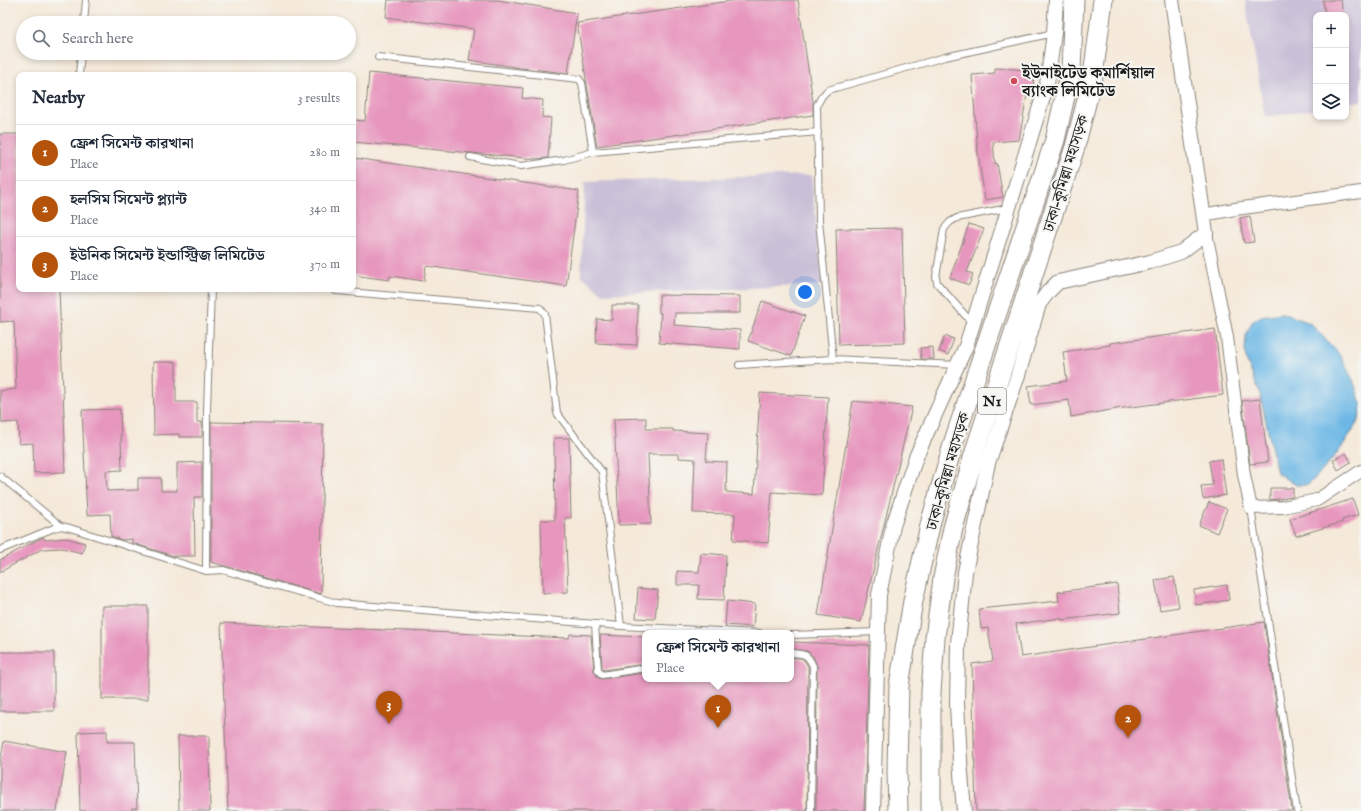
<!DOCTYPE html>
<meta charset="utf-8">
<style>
body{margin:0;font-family:"IM FELL English","Noto Serif Bengali",serif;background:#f2f2f3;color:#1f2937}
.controls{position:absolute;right:12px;top:12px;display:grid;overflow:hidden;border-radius:8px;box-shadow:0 2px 6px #0003}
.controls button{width:36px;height:36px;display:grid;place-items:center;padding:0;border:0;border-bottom:1px solid #e0e1e3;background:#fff;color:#1f2937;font:20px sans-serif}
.you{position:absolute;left:805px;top:292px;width:14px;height:14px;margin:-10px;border:3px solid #fff;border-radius:50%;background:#1a73e8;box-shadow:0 0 0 6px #1a73e833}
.badge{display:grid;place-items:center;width:26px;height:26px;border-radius:50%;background:#b45309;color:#fff;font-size:13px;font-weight:700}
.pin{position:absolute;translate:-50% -33px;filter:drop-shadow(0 1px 2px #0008)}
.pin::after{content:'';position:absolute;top:21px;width:14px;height:12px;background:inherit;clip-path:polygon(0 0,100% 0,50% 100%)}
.popup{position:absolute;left:642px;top:630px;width:152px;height:52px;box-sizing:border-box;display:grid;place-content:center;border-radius:8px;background:#fff;filter:drop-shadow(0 1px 3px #0005);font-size:13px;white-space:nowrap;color:#747a83}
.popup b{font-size:15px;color:#1f2937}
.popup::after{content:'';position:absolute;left:50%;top:100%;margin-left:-8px;border:8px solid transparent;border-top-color:#fff}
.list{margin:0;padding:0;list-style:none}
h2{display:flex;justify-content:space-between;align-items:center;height:52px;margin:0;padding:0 16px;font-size:17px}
h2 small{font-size:13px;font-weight:400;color:#747a83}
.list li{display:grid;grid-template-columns:26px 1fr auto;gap:12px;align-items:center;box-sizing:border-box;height:56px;padding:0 16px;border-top:1px solid #e0e1e3}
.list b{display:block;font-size:15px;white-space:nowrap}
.list p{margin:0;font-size:13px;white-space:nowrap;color:#747a83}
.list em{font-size:13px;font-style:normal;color:#747a83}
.icon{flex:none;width:22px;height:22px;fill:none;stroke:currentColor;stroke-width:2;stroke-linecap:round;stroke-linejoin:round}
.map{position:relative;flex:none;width:1361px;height:811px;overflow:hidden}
.search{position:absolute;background:#fff;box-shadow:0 2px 6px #0003;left:16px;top:16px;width:340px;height:44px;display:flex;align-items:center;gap:10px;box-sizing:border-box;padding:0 14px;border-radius:22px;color:#747a83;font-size:15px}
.panel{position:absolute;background:#fff;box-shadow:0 2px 6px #0003;left:16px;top:72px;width:340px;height:220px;border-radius:8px}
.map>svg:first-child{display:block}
.industrial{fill:#c9bfd7}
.water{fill:#6cb7e5;stroke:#446a80}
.building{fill:#e797be}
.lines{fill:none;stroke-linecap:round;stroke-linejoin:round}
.service-casing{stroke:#88827a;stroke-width:8}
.minor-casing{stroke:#88827a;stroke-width:14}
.tertiary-casing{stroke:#88827a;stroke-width:16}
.trunk-casing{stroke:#88827a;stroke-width:21}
.service{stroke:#fff;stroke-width:6}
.minor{stroke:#fff;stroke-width:12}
.tertiary{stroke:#fff;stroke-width:14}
.trunk{stroke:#fff;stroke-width:19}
.poi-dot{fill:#d1495b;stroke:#f6f6f2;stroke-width:1.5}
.labels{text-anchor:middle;stroke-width:4;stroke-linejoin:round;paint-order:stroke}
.shield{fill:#f6f6f2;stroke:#5d5d5c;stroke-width:1}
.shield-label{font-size:15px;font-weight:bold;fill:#1c1c1c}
.poi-label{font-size:16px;font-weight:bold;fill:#1c1c1c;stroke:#f6f6f2;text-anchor:start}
.street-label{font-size:16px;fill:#1c1c1c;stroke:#f6f6f2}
</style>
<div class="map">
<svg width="1361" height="811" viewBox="0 0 1361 811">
<rect width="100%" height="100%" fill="#f6f6f2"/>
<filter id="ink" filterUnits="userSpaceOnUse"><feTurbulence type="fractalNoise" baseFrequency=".025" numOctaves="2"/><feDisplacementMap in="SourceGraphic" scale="8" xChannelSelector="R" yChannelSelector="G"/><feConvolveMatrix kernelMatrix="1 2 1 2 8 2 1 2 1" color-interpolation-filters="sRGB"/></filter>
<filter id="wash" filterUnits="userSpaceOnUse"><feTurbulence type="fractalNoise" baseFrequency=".012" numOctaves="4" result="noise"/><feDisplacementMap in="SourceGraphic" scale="16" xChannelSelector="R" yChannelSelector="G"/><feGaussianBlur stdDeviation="0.9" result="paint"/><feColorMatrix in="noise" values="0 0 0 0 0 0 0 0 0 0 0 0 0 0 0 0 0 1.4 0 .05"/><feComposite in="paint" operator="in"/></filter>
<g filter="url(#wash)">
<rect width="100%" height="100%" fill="#f5e9d9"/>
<path class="industrial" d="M 1245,0 L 1361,0 L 1361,101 L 1346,103 L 1346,15 L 1316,15 L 1316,109 L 1265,117 Z
M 811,175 L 823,285 L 603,294 L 581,275 L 585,182 Z"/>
<path class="water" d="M 1282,313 L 1310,323 L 1339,354 L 1353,380 L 1361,404 L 1359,420 L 1342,447 L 1322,471 L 1308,485 L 1296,485 L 1277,473 L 1260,394 L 1246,359 L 1245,348 L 1246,335 L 1252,322 L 1261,316 Z"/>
<g id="blocks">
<path class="building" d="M 388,0 L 498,0 L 577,13 L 568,73 L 521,68 L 469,60 L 474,29 L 386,17 Z
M 737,0 L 798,0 L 813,102 L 813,115 L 597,146 L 577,23 Z
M 1323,0 L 1341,0 L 1343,15 L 1325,15 Z
M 995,68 L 1034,70 L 1033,95 L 1027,95 L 1019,140 L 993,142 L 995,164 L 997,163 L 1003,197 L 985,200 L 978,154 L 972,75 L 995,73 Z
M 369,73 L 523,88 L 522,98 L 543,100 L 542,117 L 551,118 L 548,158 L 536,159 L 353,142 L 355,120 L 365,121 Z
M 0,134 L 19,134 L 19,289 L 59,289 L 65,442 L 64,442 L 65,472 L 34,473 L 33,443 L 19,444 L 18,422 L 2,423 L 0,391 L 16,389 L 14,321 L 0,322 Z
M 354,158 L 579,191 L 566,286 L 426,266 L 424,281 L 390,276 L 389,280 L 353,275 Z
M 1250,216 L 1254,242 L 1244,243 L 1240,218 Z
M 969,224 L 984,229 L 967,272 L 973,274 L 969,285 L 950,278 Z
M 902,228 L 905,343 L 839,345 L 836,229 Z
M 659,295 L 740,296 L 740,313 L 675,313 L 674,325 L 740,330 L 740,349 L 659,343 L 661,313 L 659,313 Z
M 762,301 L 805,316 L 791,356 L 748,341 Z
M 612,305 L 638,305 L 637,345 L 596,343 L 597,319 L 612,320 Z
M 1215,329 L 1223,395 L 1116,409 L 1071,417 L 1069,400 L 1031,405 L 1028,386 L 1067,381 L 1063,352 L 1110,345 L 1110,343 Z
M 945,336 L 954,339 L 948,355 L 939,351 Z
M 933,347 L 934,359 L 921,359 L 920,348 Z
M 153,362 L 176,362 L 176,402 L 197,402 L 197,422 L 202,422 L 202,437 L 179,437 L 179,434 L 154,435 Z
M 760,393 L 828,397 L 822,495 L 772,492 L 768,543 L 733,540 L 735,514 L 693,513 L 695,459 L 679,458 L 679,454 L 648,454 L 651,524 L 619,525 L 614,419 L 646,418 L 646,429 L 673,429 L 673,431 L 708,433 L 706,461 L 727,462 L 726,492 L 754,494 Z
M 1260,399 L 1268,462 L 1250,464 L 1242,401 Z
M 853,401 L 912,407 L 861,622 L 818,615 Z
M 120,409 L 122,470 L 106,471 L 107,491 L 138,490 L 138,478 L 161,478 L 161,491 L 177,491 L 177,463 L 202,462 L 202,497 L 194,497 L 195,556 L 174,556 L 132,543 L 132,539 L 122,540 L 111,536 L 110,514 L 87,515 L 82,410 Z
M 211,422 L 323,424 L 321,594 L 211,562 Z
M 554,438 L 569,438 L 571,518 L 565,518 L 568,592 L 543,593 L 541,520 L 555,520 Z
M 1346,453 L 1351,462 L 1338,470 L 1333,460 Z
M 1221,459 L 1226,495 L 1203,499 L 1201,486 L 1213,485 L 1209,461 Z
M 1270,488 L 1293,488 L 1293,497 L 1270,500 Z
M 1353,499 L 1358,515 L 1342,520 L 1343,522 L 1296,536 L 1290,519 Z
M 1209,502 L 1227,509 L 1217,533 L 1199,525 Z
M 43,537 L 45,540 L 66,538 L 85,543 L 82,553 L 62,548 L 42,549 L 0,572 L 0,560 Z
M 701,553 L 726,555 L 724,600 L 698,599 L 699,585 L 677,585 L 677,571 L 699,572 Z
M 1174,577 L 1179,607 L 1160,610 L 1155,580 Z
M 1117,584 L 1120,613 L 1061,620 L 1061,618 L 1016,624 L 1021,657 L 1264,622 L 1292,811 L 976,811 L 972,664 L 993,661 L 988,628 L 981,629 L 979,609 L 1059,601 L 1058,592 Z
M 1227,585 L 1229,600 L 1196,605 L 1194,590 Z
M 638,588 L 658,590 L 655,619 L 636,618 Z
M 727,601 L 755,604 L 753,627 L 725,625 Z
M 102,606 L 148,606 L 148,699 L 102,699 Z
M 221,623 L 569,638 L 570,634 L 591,635 L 594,671 L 598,678 L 602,679 L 645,673 L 645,679 L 791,679 L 791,658 L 801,658 L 805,661 L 808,667 L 807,811 L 228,811 Z
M 600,635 L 645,637 L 645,664 L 604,670 L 602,668 Z
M 791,642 L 869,645 L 864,811 L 816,811 L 817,666 L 813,656 L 807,651 L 791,649 Z
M 0,652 L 54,652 L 54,711 L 0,711 Z
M 107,731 L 107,742 L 135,742 L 137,808 L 132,808 L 132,811 L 80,811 L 78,732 Z
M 178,736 L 209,736 L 210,811 L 179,811 Z
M 4,741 L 67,752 L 57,811 L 0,811 L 0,764 Z"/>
</g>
</g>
<g filter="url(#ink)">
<use href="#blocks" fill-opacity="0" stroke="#88827a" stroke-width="1"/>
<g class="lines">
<g class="service-casing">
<path id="service" d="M 84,23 L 86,0
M 378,57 L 579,79 L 582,83 L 593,152
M 79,75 L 81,53
M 470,157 L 521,166 L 564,160 L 593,152 L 818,132
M 336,291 L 540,308 L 545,314 L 557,413 L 602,472 L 621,626
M 972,323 L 937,283 L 936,277 L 944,229 L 950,222 L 957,218 L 1008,208
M 833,359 L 958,365
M 739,365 L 833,359 L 819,221 L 817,105 L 822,96 L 828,90 L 945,57 L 1054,33
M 0,476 L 61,526
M 1251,508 L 1297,811
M 0,550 L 54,528 L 61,526 L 70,528 L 206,571 L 223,570 L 337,603 L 621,626 L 759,633
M 206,571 L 207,410 L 211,289
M 595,624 L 598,670 L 602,675 L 645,668
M 791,635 L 878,632
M 791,653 C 804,654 807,653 813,666 L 811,811"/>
</g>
<g class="minor-casing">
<path id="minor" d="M 1203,215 L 1235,209 L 1361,192
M 1206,233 L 1227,337 L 1244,475 L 1251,508 L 1283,507 L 1317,500 L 1361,471"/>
</g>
<g class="tertiary-casing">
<path id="tertiary" d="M 873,811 L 879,595 L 893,526 L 916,457 L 966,346 L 1002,230 L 1047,84 L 1054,33 L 1056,0
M 964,811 L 960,761 L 957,704 L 958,644 L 965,572 L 988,463 L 1018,375 L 1039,304 L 1048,292 L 1058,282 L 1150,262 L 1181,252 L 1206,233 L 1172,0"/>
</g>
<g class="trunk-casing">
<path id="trunk" d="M 898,811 L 897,770 L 899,686 L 913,601 L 931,521 L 954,441 L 1055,140 L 1071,70 L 1074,0
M 931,811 L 931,692 L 935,638 L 943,578 L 953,528 L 976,448 L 1075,147 L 1093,76 L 1103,0"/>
</g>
<use href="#service" class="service"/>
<use href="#minor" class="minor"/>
<use href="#tertiary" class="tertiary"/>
<use href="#trunk" class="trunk"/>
</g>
</g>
<circle class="poi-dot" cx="1014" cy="81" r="4"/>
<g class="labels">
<rect class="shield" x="978" y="388" width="28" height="26" rx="3"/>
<g class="shield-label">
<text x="992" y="406">N1</text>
</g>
<g class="poi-label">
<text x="1022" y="78">ইউনাইটেড কমার্শিয়াল<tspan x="1022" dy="18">ব্যাংক লিমিটেড</tspan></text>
</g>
<g class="street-label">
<text transform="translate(1065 173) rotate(-73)" y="6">ঢাকা–কুমিল্লা মহাসড়ক</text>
<text transform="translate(947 471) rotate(-74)" y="6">ঢাকা–কুমিল্লা মহাসড়ক</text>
</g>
</g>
</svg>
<div class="controls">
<button>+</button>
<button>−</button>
<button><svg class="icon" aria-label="layers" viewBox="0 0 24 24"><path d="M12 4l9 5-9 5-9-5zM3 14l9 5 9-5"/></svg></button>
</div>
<div class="you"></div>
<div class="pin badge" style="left:718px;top:728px">1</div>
<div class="popup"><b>ফ্রেশ সিমেন্ট কারখানা</b>Place</div>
<div class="pin badge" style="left:1128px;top:738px">2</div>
<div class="pin badge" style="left:389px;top:724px">3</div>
<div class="search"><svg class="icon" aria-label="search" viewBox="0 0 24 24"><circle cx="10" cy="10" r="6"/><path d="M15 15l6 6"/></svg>Search here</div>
<section class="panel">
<h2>Nearby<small>3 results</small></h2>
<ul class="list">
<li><span class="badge">1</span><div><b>ফ্রেশ সিমেন্ট কারখানা</b><p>Place</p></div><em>280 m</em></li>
<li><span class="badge">2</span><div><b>হলসিম সিমেন্ট প্ল্যান্ট</b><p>Place</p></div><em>340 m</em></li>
<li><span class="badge">3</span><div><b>ইউনিক সিমেন্ট ইন্ডাস্ট্রিজ লিমিটেড</b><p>Place</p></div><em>370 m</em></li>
</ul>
</section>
</div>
